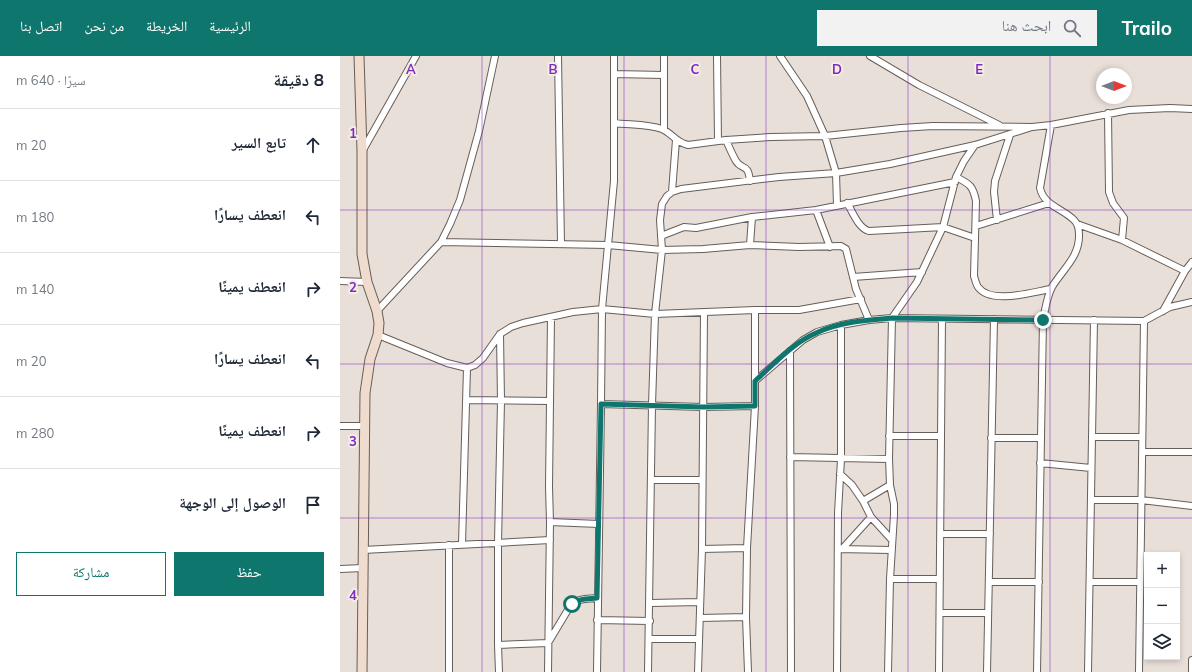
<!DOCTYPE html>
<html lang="ar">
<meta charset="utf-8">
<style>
body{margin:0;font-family:Mulish,"Noto Naskh Arabic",sans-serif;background:#f2f2f3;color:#1f2937;direction:rtl}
.controls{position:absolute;right:12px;bottom:12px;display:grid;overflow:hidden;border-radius:0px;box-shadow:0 2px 6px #0003}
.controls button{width:36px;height:36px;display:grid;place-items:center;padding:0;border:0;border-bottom:1px solid #e0e1e3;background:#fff;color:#1f2937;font:20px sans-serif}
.compass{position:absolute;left:756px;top:12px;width:36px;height:36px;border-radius:50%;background:#fff;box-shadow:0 2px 6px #0003;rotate:90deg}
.stop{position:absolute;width:12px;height:12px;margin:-9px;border:3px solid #0f766e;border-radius:50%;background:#fff}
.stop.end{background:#0f766e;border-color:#fff;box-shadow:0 1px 4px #0008}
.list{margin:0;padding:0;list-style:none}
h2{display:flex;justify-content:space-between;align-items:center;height:52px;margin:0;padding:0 16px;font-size:17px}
h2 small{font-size:13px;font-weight:400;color:#747a83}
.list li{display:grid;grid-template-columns:26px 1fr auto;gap:12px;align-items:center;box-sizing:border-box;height:72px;padding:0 16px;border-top:1px solid #e0e1e3}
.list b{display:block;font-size:15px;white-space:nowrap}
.list em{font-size:13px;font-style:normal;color:#747a83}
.actions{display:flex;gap:8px;padding:12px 16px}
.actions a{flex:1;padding:9px 0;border:1px solid #0f766e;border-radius:0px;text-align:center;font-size:14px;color:#0f766e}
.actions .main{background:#0f766e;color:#fff}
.icon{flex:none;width:22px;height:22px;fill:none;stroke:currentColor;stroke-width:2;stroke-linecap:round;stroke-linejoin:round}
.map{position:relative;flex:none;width:852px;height:616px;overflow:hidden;direction:ltr}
header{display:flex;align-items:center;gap:24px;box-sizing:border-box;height:56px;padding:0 20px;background:#0f766e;color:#fff}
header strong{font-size:19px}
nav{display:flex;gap:22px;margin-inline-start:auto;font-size:14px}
.search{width:280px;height:36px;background:#f2f2f3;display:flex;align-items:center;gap:10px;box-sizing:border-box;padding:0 14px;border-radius:0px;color:#747a83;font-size:15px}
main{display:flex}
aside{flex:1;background:#fff}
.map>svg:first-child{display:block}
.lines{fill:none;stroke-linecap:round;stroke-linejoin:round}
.street-casing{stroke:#665e59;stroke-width:8}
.secondary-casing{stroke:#665e59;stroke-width:11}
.street{stroke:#fff;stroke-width:6}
.secondary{stroke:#efdccf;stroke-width:9}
.route{stroke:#0f766e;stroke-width:5}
.grid{fill:none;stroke:#7b2cbf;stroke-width:1;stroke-opacity:0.55}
.grid-label{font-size:13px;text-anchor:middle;font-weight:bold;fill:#7b2cbf;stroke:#f6ece6;stroke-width:4;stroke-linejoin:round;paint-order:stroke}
</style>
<header>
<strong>Trailo</strong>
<div class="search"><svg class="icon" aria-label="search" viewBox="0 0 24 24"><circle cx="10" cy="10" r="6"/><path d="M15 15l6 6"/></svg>ابحث هنا</div>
<nav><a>الرئيسية</a><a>الخريطة</a><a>من نحن</a><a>اتصل بنا</a></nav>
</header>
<main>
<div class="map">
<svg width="852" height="616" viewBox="0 0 852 616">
<rect width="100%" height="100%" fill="#e9dfd9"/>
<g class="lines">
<g class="street-casing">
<path id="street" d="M 218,0 L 221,188
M 274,0 L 274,125 L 262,253 L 261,348 L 363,351 L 415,350
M 377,0 L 378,85
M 440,0 L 467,40 L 485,80 L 496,117 L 497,149
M 530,0 L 579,29 L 659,69
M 274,18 L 324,19
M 768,57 L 769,136 L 773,147 L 784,162 L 782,184
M 274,67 C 290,69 307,68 322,73 C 332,77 336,87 348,89 L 386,84 L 431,81 L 485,80 L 561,72 L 593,70 L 692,71 L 711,69 L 789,54 L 830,52 L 852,53
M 324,74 L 324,0
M 386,84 C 389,91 392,98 396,105 C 402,115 408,106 410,125
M 23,94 L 76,0
M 616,121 C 630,128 633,130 636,145 L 634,220 C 635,223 636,228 638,231 C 651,249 692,236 711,233
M 332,136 L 336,84
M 507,147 C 513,156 518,172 529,175 L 603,171 L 635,182
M 476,154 L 490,191
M 657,164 L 654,136 L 655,125 L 670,79
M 737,168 L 782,184 L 845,215
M 636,170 L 709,147
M 321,180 L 344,171 L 356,172 L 412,161 L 476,154 L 615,126
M 101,186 L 268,189 L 322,194 L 363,193 L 410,189 L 459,191 L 501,190 L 506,193 L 516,233 L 529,264
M 410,189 L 412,161
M 513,221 L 582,216
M 0,225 L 27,226
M 37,255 L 101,186 L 110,168 L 120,144 L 139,75 L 155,0
M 823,255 L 845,215 L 852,206
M 38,279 L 107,307 L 127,312 L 135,309 L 143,302 L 160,278 L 171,271 L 183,267 L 233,256 L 262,253 L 315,258 L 415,254 L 459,254 L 521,243
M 450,295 L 451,616
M 415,325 L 463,284 L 477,276 L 501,269 L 529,264 L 552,262 L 804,265 L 830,251 L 852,246
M 126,344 L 210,345
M 0,370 L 25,370
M 549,380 L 601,380
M 752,381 L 802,381
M 651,382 L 701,382
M 802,396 L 852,396
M 450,401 L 549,403
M 700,407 L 751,412
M 500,418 L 512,429 L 523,445 L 531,461 L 552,484
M 312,424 L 362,424
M 751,444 L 801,444 L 852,450
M 523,445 L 550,429
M 210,466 L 259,468
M 601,478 L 650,478
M 122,488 L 127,312
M 503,492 L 531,461
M 362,493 L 407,492
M 498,493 L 551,494
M 23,494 L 210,484
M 0,513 L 23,512
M 550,523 L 600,523
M 649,526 L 699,526
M 750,526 L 800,526
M 310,547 L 360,546
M 600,557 L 648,557
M 360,562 L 406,561
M 257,564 L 310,565
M 309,583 L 359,583
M 158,589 L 158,487 L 161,345 L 160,278
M 109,616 L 109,489
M 159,616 L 158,589 L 208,587 L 232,547 C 240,542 248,543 257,542
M 208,616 L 210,466 L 209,431 L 211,261
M 257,616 L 261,348
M 308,616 L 312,349 L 315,258 L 322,194 L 320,164 L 322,148 L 327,140 L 332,136 L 341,133 L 439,121 L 496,117 L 550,108 L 635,89 L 692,71
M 358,616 L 362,493 L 364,257
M 408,616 L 406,561 L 407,492 L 415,350 L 415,254
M 497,616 L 498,457 L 501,403 L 501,269
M 548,616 L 550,523 L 554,459 L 554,448 L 550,429 L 549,403 L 552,262 L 577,226 L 603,171 L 616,121 L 624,105 L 635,89
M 599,616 L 602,263
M 647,616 L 654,263
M 697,616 L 703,264 C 705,254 707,240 712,231 C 722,214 740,201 739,178 C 739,173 738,168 734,164 C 722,152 704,150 700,132 L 711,69
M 748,616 L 754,264
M 799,616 L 804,265
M 852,616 L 852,604"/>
</g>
<g class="secondary-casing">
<path id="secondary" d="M 19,0 L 22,95 L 22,198 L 27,226 L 37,255 L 39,267 L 38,279 L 30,303 L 25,337 L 22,616"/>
</g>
<use href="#street" class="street"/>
<use href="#secondary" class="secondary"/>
</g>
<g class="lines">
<path class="route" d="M 232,548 C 240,542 248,543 257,542 L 261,348 L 363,351 L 415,350 L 415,325 C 434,308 453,287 476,277 C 499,266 527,264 552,262 L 703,264"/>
</g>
<path class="grid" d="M 142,0 L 142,616M 284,0 L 284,616M 426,0 L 426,616M 568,0 L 568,616M 710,0 L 710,616M 0,154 L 852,154M 0,308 L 852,308M 0,462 L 852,462"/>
<g class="grid-label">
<text x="71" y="18">A</text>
<text x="213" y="18">B</text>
<text x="355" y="18">C</text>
<text x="497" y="18">D</text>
<text x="639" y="18">E</text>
<text x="13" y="82">1</text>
<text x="13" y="236">2</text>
<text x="13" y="390">3</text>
<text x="13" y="544">4</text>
</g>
</svg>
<div class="controls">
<button>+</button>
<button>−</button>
<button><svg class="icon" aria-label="layers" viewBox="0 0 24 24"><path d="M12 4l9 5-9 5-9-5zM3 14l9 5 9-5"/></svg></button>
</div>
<svg class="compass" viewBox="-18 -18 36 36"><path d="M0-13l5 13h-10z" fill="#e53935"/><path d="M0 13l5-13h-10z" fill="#747a83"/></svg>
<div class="stop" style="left:232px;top:548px"></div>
<div class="stop end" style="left:703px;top:264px"></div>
</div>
<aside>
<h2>8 دقيقة<small>سيرًا · 640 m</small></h2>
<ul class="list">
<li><svg class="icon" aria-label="ahead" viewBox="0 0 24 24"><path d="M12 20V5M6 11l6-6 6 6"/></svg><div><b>تابع السير</b></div><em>20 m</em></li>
<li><svg class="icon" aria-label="left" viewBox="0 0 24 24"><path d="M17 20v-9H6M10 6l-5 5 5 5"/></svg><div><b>انعطف يسارًا</b></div><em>180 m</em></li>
<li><svg class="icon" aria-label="right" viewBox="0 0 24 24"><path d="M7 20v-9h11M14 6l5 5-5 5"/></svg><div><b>انعطف يمينًا</b></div><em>140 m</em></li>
<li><svg class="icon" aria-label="left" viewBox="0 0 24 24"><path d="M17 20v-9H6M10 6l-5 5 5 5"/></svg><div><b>انعطف يسارًا</b></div><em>20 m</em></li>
<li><svg class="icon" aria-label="right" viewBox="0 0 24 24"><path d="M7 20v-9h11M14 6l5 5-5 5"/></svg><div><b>انعطف يمينًا</b></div><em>280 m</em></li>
<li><svg class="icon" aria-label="arrive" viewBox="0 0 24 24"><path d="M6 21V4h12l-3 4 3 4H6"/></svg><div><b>الوصول إلى الوجهة</b></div></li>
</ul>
<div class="actions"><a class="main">حفظ</a><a>مشاركة</a></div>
</aside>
</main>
